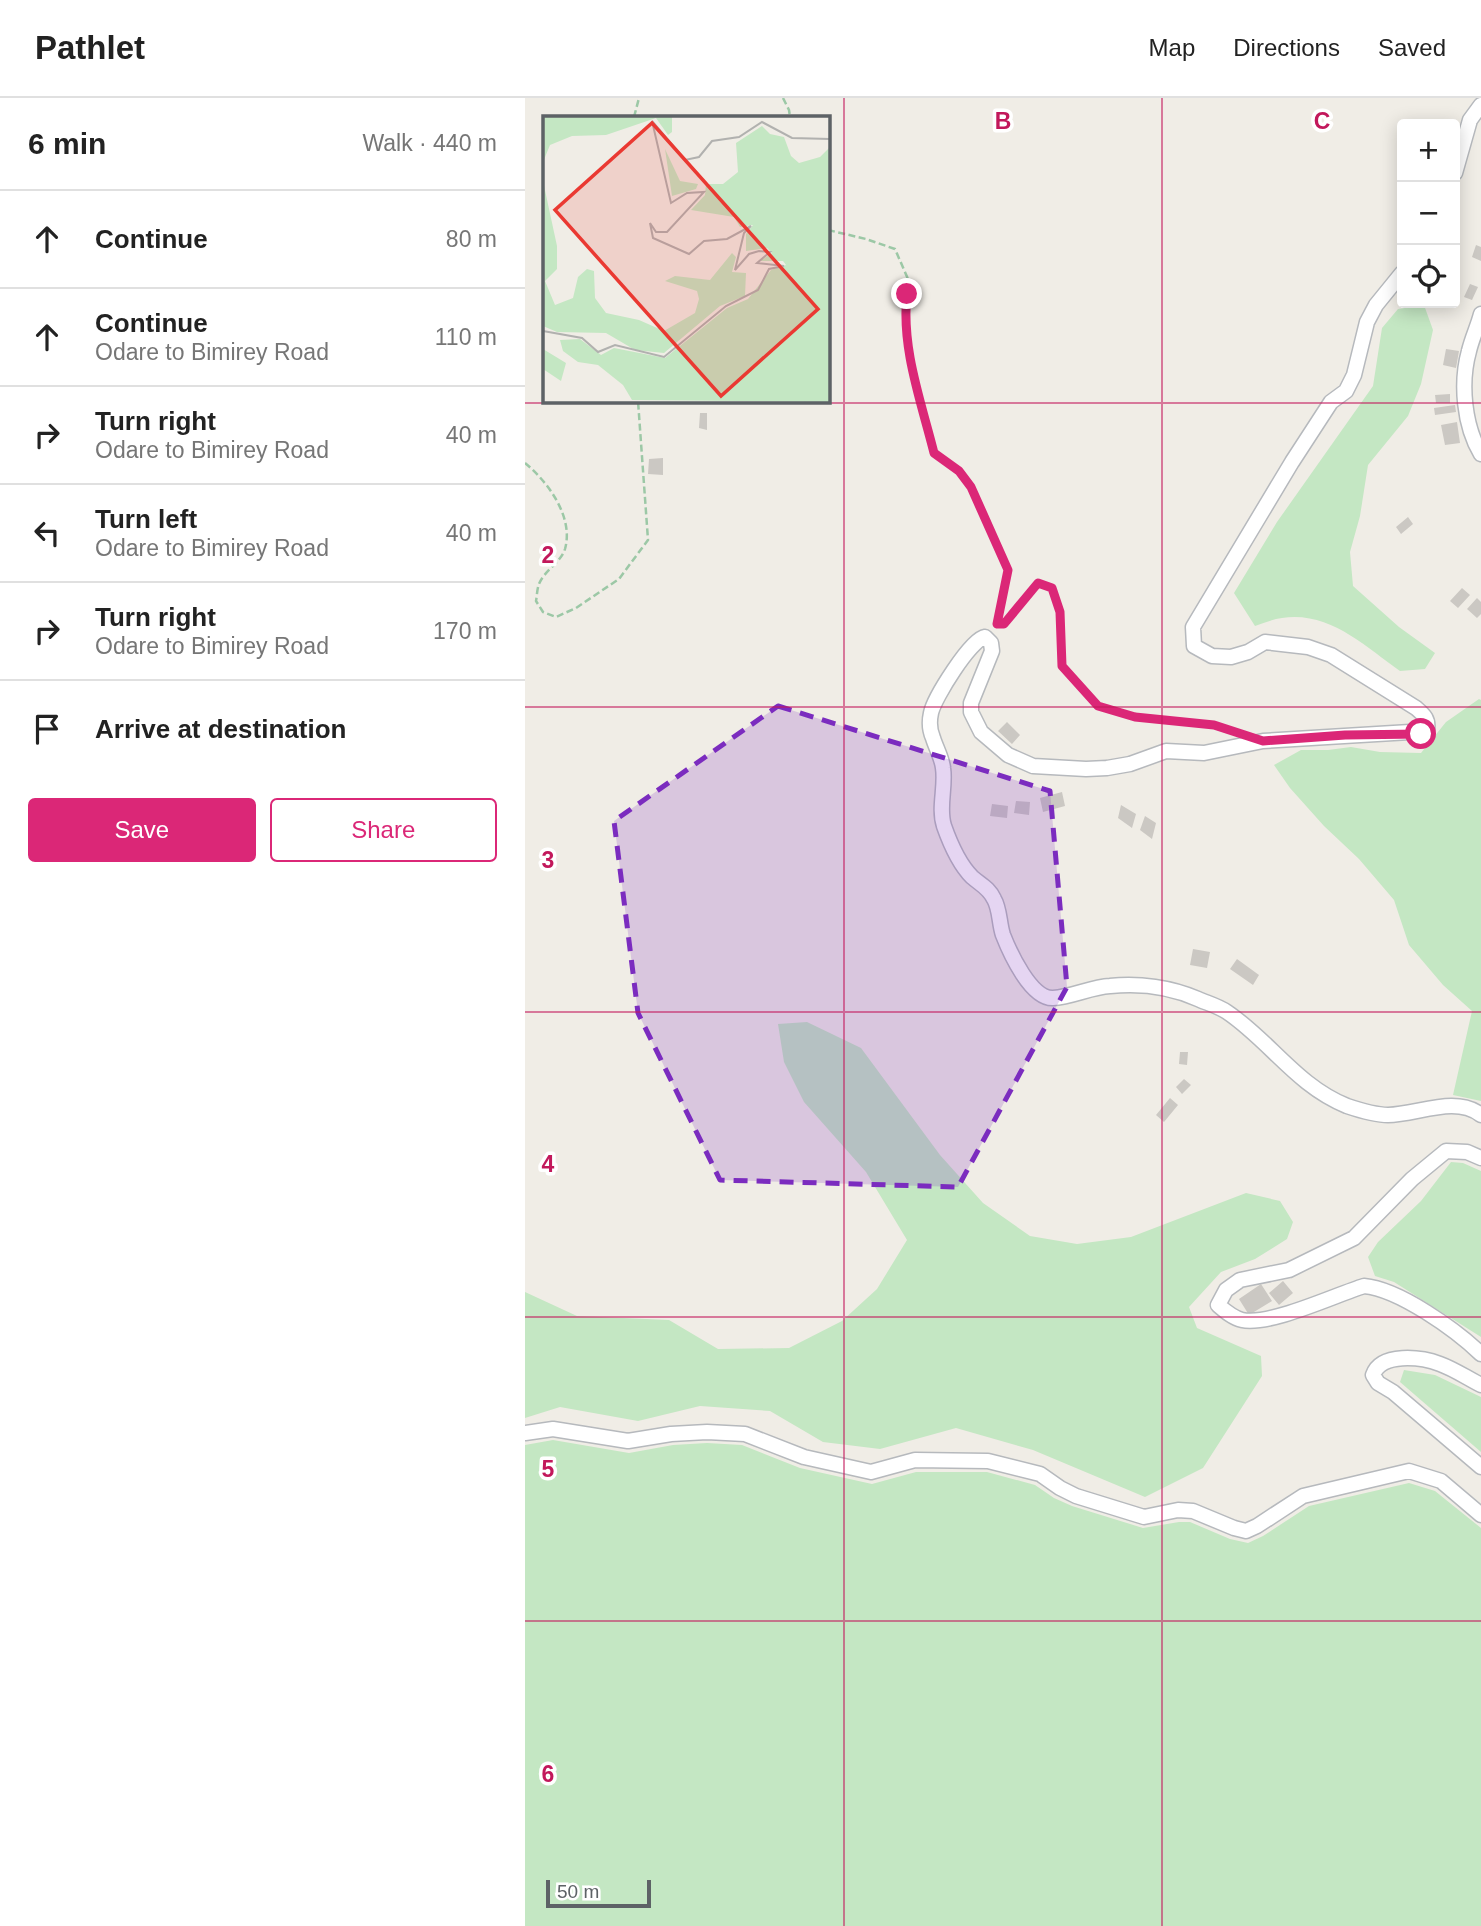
<!DOCTYPE html>
<meta charset="utf-8">
<style>
body{margin:0;font-family:Arial,sans-serif;background:#f2f2f2;color:#222}
.controls{position:absolute;right:21px;top:21px;display:grid;overflow:hidden;border-radius:7px;box-shadow:0 4px 18px #0003}
.controls button{width:63px;height:63px;display:grid;place-items:center;padding:0;border:0;border-bottom:2px solid #e0e0e0;background:#fff;color:#222;font:35px sans-serif}
.scale{position:absolute;left:21px;bottom:18px;width:105px;box-sizing:border-box;padding-left:7px;border:4px solid #5d6266;border-top:0;font-size:19px;line-height:24px;white-space:nowrap;color:#5d6266;-webkit-text-stroke:5px #fff;paint-order:stroke}
.stop{position:absolute;width:21px;height:21px;margin:-16px;border:5px solid #db2777;border-radius:50%;background:#fff}
.stop.end{background:#db2777;border-color:#fff;box-shadow:0 2px 7px #0008}
.list{margin:0;padding:0;list-style:none}
h2{display:flex;justify-content:space-between;align-items:center;height:91px;margin:0;padding:0 28px;font-size:30px}
h2 small{font-size:23px;font-weight:400;color:#767676}
.list li{display:grid;grid-template-columns:46px 1fr auto;gap:21px;align-items:center;box-sizing:border-box;height:98px;padding:0 28px;border-top:2px solid #e0e0e0}
.list b{display:block;font-size:26px;white-space:nowrap}
.list p{margin:0;font-size:23px;white-space:nowrap;color:#767676}
.list em{font-size:23px;font-style:normal;color:#767676}
.actions{display:flex;gap:14px;padding:21px 28px}
.actions a{flex:1;padding:16px 0;border:2px solid #db2777;border-radius:7px;text-align:center;font-size:24px;color:#db2777}
.actions .main{background:#db2777;color:#fff}
.icon{flex:none;width:38px;height:38px;fill:none;stroke:currentColor;stroke-width:2;stroke-linecap:round;stroke-linejoin:round}
.map{position:relative;flex:none;width:956px;height:1828px;overflow:hidden}
header{display:flex;align-items:center;gap:42px;box-sizing:border-box;height:98px;padding:0 35px;background:#fff;border-bottom:2px solid #e0e0e0}
header strong{font-size:33px}
nav{display:flex;gap:38px;margin-inline-start:auto;font-size:24px}
main{display:flex}
aside{flex:1;background:#fff}
.map>svg:first-child{display:block}
.green{fill:#c4e7c3}
.building{fill:#cbc8c3}
.lines{fill:none;stroke-linecap:round;stroke-linejoin:round}
.minor-casing{stroke:#b6b9bd;stroke-width:17}
.path{stroke:#9cc8a6;stroke-width:2.5;stroke-dasharray:7 3.5;stroke-linecap:butt}
.minor{stroke:#fff;stroke-width:14}
.route{stroke:#db2777;stroke-width:9}
.marked{fill:#7b2cbf;fill-opacity:0.2;stroke:#7b2cbf;stroke-width:5;stroke-dasharray:14 9;stroke-linejoin:round}
.grid{fill:none;stroke:#c2185b;stroke-width:2;stroke-opacity:0.55}
.inset-road{fill:none;stroke:#b1b1af;stroke-width:2}
.view{fill:#ea3932;fill-opacity:0.15;stroke:#ea3932;stroke-width:3.5}
.inset-edge{fill:none;stroke:#5d6266;stroke-width:3.5}
.grid-label{font-size:23px;text-anchor:middle;font-weight:bold;fill:#c2185b;stroke:#fff;stroke-width:7;stroke-linejoin:round;paint-order:stroke}
</style>
<header>
<strong>Pathlet</strong>
<nav><a>Map</a><a>Directions</a><a>Saved</a></nav>
</header>
<main>
<aside>
<h2>6 min<small>Walk · 440 m</small></h2>
<ul class="list">
<li><svg class="icon" aria-label="ahead" viewBox="0 0 24 24"><path d="M12 20V5M6 11l6-6 6 6"/></svg><div><b>Continue</b></div><em>80 m</em></li>
<li><svg class="icon" aria-label="ahead" viewBox="0 0 24 24"><path d="M12 20V5M6 11l6-6 6 6"/></svg><div><b>Continue</b><p>Odare to Bimirey Road</p></div><em>110 m</em></li>
<li><svg class="icon" aria-label="right" viewBox="0 0 24 24"><path d="M7 20v-9h11M14 6l5 5-5 5"/></svg><div><b>Turn right</b><p>Odare to Bimirey Road</p></div><em>40 m</em></li>
<li><svg class="icon" aria-label="left" viewBox="0 0 24 24"><path d="M17 20v-9H6M10 6l-5 5 5 5"/></svg><div><b>Turn left</b><p>Odare to Bimirey Road</p></div><em>40 m</em></li>
<li><svg class="icon" aria-label="right" viewBox="0 0 24 24"><path d="M7 20v-9h11M14 6l5 5-5 5"/></svg><div><b>Turn right</b><p>Odare to Bimirey Road</p></div><em>170 m</em></li>
<li><svg class="icon" aria-label="arrive" viewBox="0 0 24 24"><path d="M6 21V4h12l-3 4 3 4H6"/></svg><div><b>Arrive at destination</b></div></li>
</ul>
<div class="actions"><a class="main">Save</a><a>Share</a></div>
</aside>
<div class="map">
<svg width="956" height="1828" viewBox="0 0 956 1828">
<rect width="100%" height="100%" fill="#f0ede6"/>
<path class="green" d="M 899,207 L 908,232 L 896,286 L 883,318 L 843,367 L 835,418 L 825,454 L 828,488 L 874,529 L 910,555 L 900,571 L 875,573 C 839,548 805,513 757,520 C 748,521 739,525 730,528 L 709,495 L 752,424 L 848,288 L 857,230 L 873,211 Z
M 954,601 L 956,602 L 956,1003 L 928,997 L 947,913 L 918,887 L 884,847 L 869,802 L 834,761 L 799,728 L 765,690 L 749,667 L 776,652 L 803,652 L 826,649 L 855,654 L 896,655 L 921,624 Z
M 282,924 L 336,950 L 415,1057 L 458,1105 L 505,1138 L 552,1146 L 606,1139 L 721,1095 L 755,1103 L 768,1124 L 762,1141 L 730,1161 L 696,1174 L 664,1209 L 672,1230 L 736,1258 L 737,1278 L 678,1370 L 620,1399 L 508,1352 L 431,1330 L 355,1351 L 298,1344 L 245,1313 L 175,1308 L 113,1323 L 35,1309 L 0,1320 L 0,1194 L 52,1218 L 144,1222 L 193,1251 L 264,1250 L 317,1223 L 352,1191 L 382,1142 L 341,1074 L 279,1004 L 259,964 L 253,926 Z
M 926,1064 L 938,1065 L 956,1073 L 956,1239 L 869,1184 L 850,1178 L 843,1159 L 853,1144 L 896,1103 Z
M 879,1272 L 910,1277 L 956,1299 L 956,1354 L 875,1284 Z
M 28,1342 L 104,1355 L 148,1347 L 182,1345 L 217,1347 L 275,1370 L 347,1386 L 391,1374 L 462,1374 L 510,1387 L 529,1400 L 547,1408 L 618,1430 L 654,1424 L 665,1424 L 705,1441 L 723,1445 L 738,1438 L 784,1408 L 884,1385 L 910,1393 L 956,1430 L 956,1828 L 0,1828 L 0,1347 Z"/>
<path class="building" d="M 951,147 L 956,149 L 956,163 L 947,159 Z
M 945,186 L 953,189 L 947,202 L 939,199 Z
M 921,251 L 934,253 L 931,270 L 918,267 Z
M 925,296 L 925,305 L 911,305 L 910,297 Z
M 930,307 L 931,314 L 910,317 L 909,310 Z
M 175,315 L 182,315 L 182,332 L 174,330 Z
M 932,324 L 935,345 L 920,347 L 916,327 Z
M 138,360 L 138,377 L 123,376 L 124,361 Z
M 883,419 L 888,426 L 876,436 L 871,429 Z
M 937,490 L 945,497 L 933,510 L 925,503 Z
M 952,500 L 956,504 L 956,516 L 952,520 L 942,511 Z
M 482,624 L 495,637 L 487,646 L 473,633 Z
M 537,694 L 540,708 L 518,714 L 515,700 Z
M 491,703 L 505,704 L 504,717 L 489,715 Z
M 467,706 L 483,708 L 482,720 L 465,718 Z
M 596,707 L 611,716 L 607,730 L 593,720 Z
M 620,718 L 631,725 L 627,741 L 615,732 Z
M 668,851 L 685,854 L 682,870 L 665,867 Z
M 712,861 L 734,877 L 728,887 L 705,871 Z
M 655,954 L 663,954 L 662,967 L 654,966 Z
M 659,981 L 666,987 L 657,996 L 651,989 Z
M 645,1000 L 653,1007 L 639,1024 L 631,1017 Z
M 758,1183 L 768,1195 L 754,1207 L 744,1195 Z
M 736,1186 L 747,1203 L 724,1217 L 714,1201 Z"/>
<g class="lines">
<g class="minor-casing">
<path id="minor" d="M 930,75 L 945,22 L 956,7
M 877,175 L 851,207 L 842,224 L 829,277 L 821,293 L 806,304 L 767,364 L 668,529 L 669,548 L 687,558 L 706,559 L 723,554 L 740,544 L 783,549 L 806,557 L 891,610 C 899,617 904,621 902,632 L 896,636 L 885,634 L 738,643 L 679,655 L 641,653 L 605,666 L 582,670 L 561,671 L 508,668 L 483,657 L 456,634 L 446,614 L 446,605 L 467,553 L 466,545 L 460,539 C 446,541 409,600 406,615 C 404,624 404,631 408,640 C 411,650 417,660 418,670 C 421,689 413,710 419,728 C 425,745 434,766 447,779 C 456,787 464,790 469,801 C 475,811 474,825 478,837 C 485,855 506,901 528,900 C 547,899 566,889 585,888 C 614,885 646,889 673,901 C 682,905 693,908 702,914 C 745,943 772,988 822,1008 C 834,1012 850,1017 863,1017 C 892,1017 930,997 956,1017
M 956,216 C 953,228 947,240 944,253 C 935,285 939,328 956,356
M 956,1060 L 942,1054 L 921,1053 L 887,1081 L 829,1140 L 764,1172 L 715,1182 L 701,1192 L 693,1207 C 700,1213 708,1220 717,1222 C 745,1228 810,1197 839,1188 C 874,1191 931,1232 956,1256
M 956,1287 C 942,1280 929,1271 915,1266 C 896,1259 856,1254 848,1277 L 853,1285 L 868,1294 L 956,1369
M 0,1335 L 28,1331 L 103,1343 L 146,1336 L 182,1334 L 220,1336 L 279,1359 L 346,1374 L 390,1362 L 463,1363 L 515,1376 L 535,1390 L 551,1398 L 619,1419 L 653,1412 L 668,1413 L 709,1430 L 721,1433 L 732,1428 L 778,1398 L 884,1373 L 916,1383 L 956,1417"/>
</g>
<path class="path" d="M 258,0 L 264,12 L 265,19
M 109,19 L 114,0
M 19,88 L 19,105
M 303,132 L 341,141 L 370,151 L 383,181 L 379,222 L 384,251 L 409,355 L 434,373 L 446,389 L 483,472 L 472,526 L 479,526 L 513,485 L 527,490 L 535,514 L 537,568 L 573,608 L 610,619 L 689,627 L 711,634
M 0,365 C 23,384 49,419 40,451 C 36,464 19,473 14,486 C 12,491 12,498 11,503 L 18,514 L 31,519 L 51,510 L 94,481 L 123,442 L 113,303"/>
<use href="#minor" class="minor"/>
</g>
<g class="lines">
<path class="route" d="M 382,196 C 376,250 396,303 409,355 L 434,373 L 446,389 L 483,472 L 472,526 L 479,526 L 513,485 L 527,490 L 535,514 L 537,568 L 573,608 L 610,619 L 689,627 L 738,643 L 820,637 L 896,636"/>
</g>
<path class="marked" d="M 253,608 L 525,693 L 542,889 L 433,1089 L 195,1082 L 113,915 L 89,723 Z"/>
<path class="grid" d="M 319,0 L 319,1828M 637,0 L 637,1828M 0,305 L 956,305M 0,609 L 956,609M 0,914 L 956,914M 0,1219 L 956,1219M 0,1523 L 956,1523"/>
<g transform="translate(18 18)">
<rect width="287" height="287" fill="#f0ede6"/>
<path d="M 0,1 L 129,1 L 129,16 L 125,19 L 113,2 L 63,19 L 29,20 L 7,29 L 0,46 ZM 219,10 L 227,18 L 241,21 L 248,40 L 256,47 L 277,41 L 287,31 L 287,286 L 89,284 L 80,269 L 55,249 L 35,246 L 20,235 L 17,224 L 37,223 L 58,239 L 71,232 L 122,242 L 184,192 L 205,183 L 228,154 L 243,149 L 240,145 L 217,145 L 229,137 L 224,132 L 203,135 L 203,118 L 210,109 L 197,111 L 191,101 L 148,94 L 162,79 L 163,68 L 180,68 L 195,56 L 193,27 ZM 122,33 L 137,65 L 155,68 L 153,73 L 129,80 ZM 0,65 L 14,130 L 14,153 L 2,165 L 12,189 L 30,182 L 35,161 L 44,153 L 51,155 L 52,182 L 63,197 L 96,204 L 121,215 L 152,197 L 156,183 L 154,175 L 122,165 L 132,160 L 167,164 L 189,137 L 193,141 L 189,156 L 203,157 L 202,180 L 177,190 L 121,237 L 92,234 L 63,217 L 14,216 L 0,210 ZM 0,233 L 23,247 L 18,265 L 0,253 Z" fill="#c4e7c3"/>
<path class="inset-road" d="M 0,215 L 39,222 L 55,236 L 72,229 L 121,241 L 183,190 L 215,174 L 226,153 L 241,150 L 214,147 L 227,136 L 216,135 L 206,138 L 192,154 L 201,117 L 208,110 L 184,123 L 161,125 L 146,138 L 110,122 L 107,107 L 113,116 L 124,116 L 161,76 L 144,77 L 128,87 L 109,5 L 142,44 L 156,41 L 169,25 L 196,21 L 219,6 L 249,22 L 287,23"/>
<path class="view" d="M 109,7 L 275,193 L 178,280 L 12,94 Z"/>
<rect width="287" height="287" class="inset-edge"/>
</g>
<g class="grid-label">
<text x="478" y="31">B</text>
<text x="797" y="31">C</text>
<text x="23" y="465">2</text>
<text x="23" y="770">3</text>
<text x="23" y="1074">4</text>
<text x="23" y="1379">5</text>
<text x="23" y="1684">6</text>
</g>
</svg>
<div class="controls">
<button>+</button>
<button>−</button>
<button><svg class="icon" aria-label="locate" viewBox="0 0 24 24"><circle cx="12" cy="12" r="6"/><path d="M12 2v4M12 18v4M2 12h4M18 12h4"/></svg></button>
</div>
<div class="scale">50 m</div>
<div class="stop" style="left:896px;top:636px"></div>
<div class="stop end" style="left:382px;top:196px"></div>
</div>
</main>
